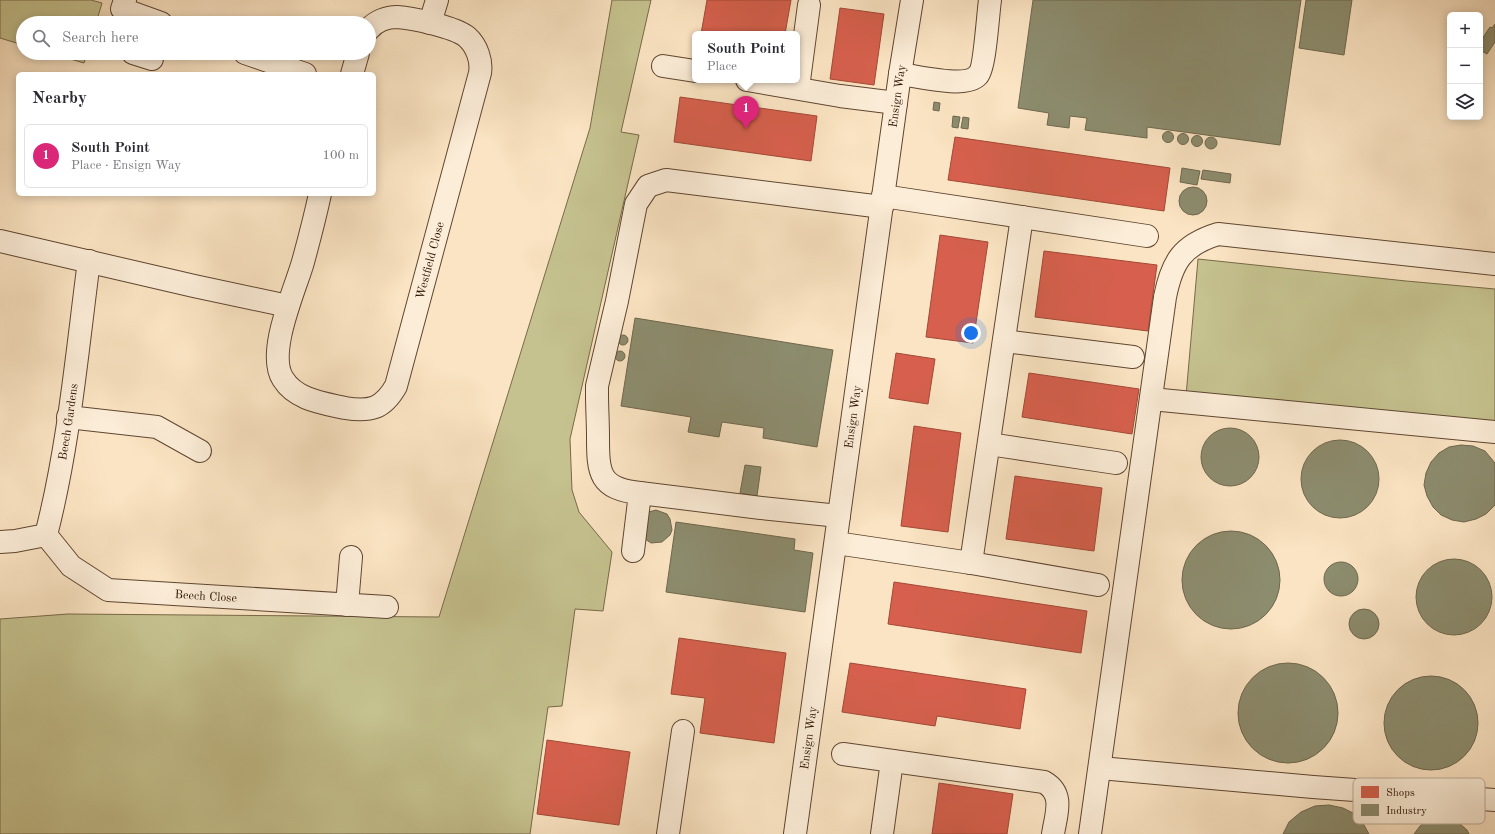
<!DOCTYPE html>
<meta charset="utf-8">
<style>
body{margin:0;font-family:"Old Standard TT",serif;background:#f2f2f3;color:#2b2b33}
.controls{position:absolute;right:12px;top:12px;display:grid;overflow:hidden;border-radius:6px;box-shadow:0 2px 10px #0003}
.controls button{width:36px;height:36px;display:grid;place-items:center;padding:0;border:0;border-bottom:1px solid #e1e1e2;background:#fff;color:#2b2b33;font:20px sans-serif}
.you{position:absolute;left:971px;top:333px;width:14px;height:14px;margin:-10px;border:3px solid #fff;border-radius:50%;background:#1a73e8;box-shadow:0 0 0 6px #1a73e833}
.badge{display:grid;place-items:center;width:26px;height:26px;border-radius:50%;background:#db2777;color:#fff;font-size:13px;font-weight:700}
.pin{position:absolute;translate:-50% -33px;filter:drop-shadow(0 1px 2px #0008)}
.pin::after{content:'';position:absolute;top:21px;width:14px;height:12px;background:inherit;clip-path:polygon(0 0,100% 0,50% 100%)}
.popup{position:absolute;left:692px;top:31px;width:108px;height:52px;box-sizing:border-box;display:grid;place-content:center;border-radius:6px;background:#fff;filter:drop-shadow(0 1px 3px #0005);font-size:13px;white-space:nowrap;color:#7c7c81}
.popup b{font-size:15px;color:#2b2b33}
.popup::after{content:'';position:absolute;left:50%;top:100%;margin-left:-8px;border:8px solid transparent;border-top-color:#fff}
.list{margin:0;padding:0;list-style:none}
h2{display:flex;justify-content:space-between;align-items:center;height:52px;margin:0;padding:0 16px;font-size:17px}
h2 small{font-size:13px;font-weight:400;color:#7c7c81}
.list li{display:grid;grid-template-columns:26px 1fr auto;gap:12px;align-items:center;box-sizing:border-box;height:64px;margin:0 8px 8px;padding:0 8px;border:1px solid #e1e1e2;border-radius:6px}
.list b{display:block;font-size:15px;white-space:nowrap}
.list p{margin:0;font-size:13px;white-space:nowrap;color:#7c7c81}
.list em{font-size:13px;font-style:normal;color:#7c7c81}
.icon{flex:none;width:22px;height:22px;fill:none;stroke:currentColor;stroke-width:2;stroke-linecap:round;stroke-linejoin:round}
.map{position:relative;flex:none;width:1495px;height:834px;overflow:hidden}
.search{position:absolute;background:#fff;box-shadow:0 2px 10px #0003;left:16px;top:16px;width:360px;height:44px;display:flex;align-items:center;gap:10px;box-sizing:border-box;padding:0 14px;border-radius:22px;color:#7c7c81;font-size:15px}
.panel{position:absolute;background:#fff;box-shadow:0 2px 10px #0003;left:16px;top:72px;width:360px;height:124px;border-radius:6px}
.map>svg:first-child{display:block}
.green{fill:#c5c28f;stroke:#786a48}
.shops{fill:#d6604d;stroke:#a34836}
.industry{fill:#8c8c6e;stroke:#6f674d}
.lines{fill:none;stroke-linecap:round;stroke-linejoin:round}
.minor-casing{stroke:#5f4631;stroke-width:24}
.minor{stroke:#fcedd8;stroke-width:22}
.labels{text-anchor:middle;stroke-width:4;stroke-linejoin:round;paint-order:stroke}
.street-label{font-size:12px;fill:#2b1100;stroke:#fcedd8}
.key{fill:#fcedd8;stroke:#bdab97;stroke-width:1}
.key-label{font-size:11px;fill:#2b1100}
</style>
<div class="map">
<svg width="1495" height="834" viewBox="0 0 1495 834">
<rect width="100%" height="100%" fill="#fbe4c3"/>
<filter id="stains"><feTurbulence type="fractalNoise" baseFrequency=".005" numOctaves="4"/><feColorMatrix values="0 0 0 0 .2 0 0 0 0 .09 0 0 0 0 .02 0 0 0 .5 -.17"/></filter>
<radialGradient id="worn" r=".72"><stop offset=".6" stop-color="#630" stop-opacity="0"/><stop offset="1" stop-color="#630" stop-opacity=".3"/></radialGradient>
<path class="green" d="M 0,0 L 91,0 L 102,3 L 96,23 L 23,23 L 23,45 L 0,38 Z
M 612,0 L 651,0 L 621,132 L 639,135 L 570,439 L 572,490 L 579,512 L 612,552 L 603,611 L 575,609 L 562,706 L 548,707 L 530,834 L 0,834 L 0,619 L 68,614 L 439,617 L 590,128 Z
M 50,53 L 87,53 L 84,63 Z
M 1198,259 L 1406,281 L 1495,289 L 1495,424 L 1186,396 Z"/>
<path class="shops" d="M 707,0 L 791,0 L 785,34 L 701,34 Z
M 840,8 L 884,14 L 874,85 L 830,79 Z
M 680,97 L 817,116 L 811,161 L 674,142 Z
M 955,137 L 1170,168 L 1164,211 L 948,180 Z
M 940,235 L 988,242 L 973,343 L 926,337 Z
M 1044,251 L 1157,265 L 1148,331 L 1035,317 Z
M 896,353 L 935,359 L 928,404 L 889,398 Z
M 1029,373 L 1139,389 L 1132,434 L 1022,417 Z
M 914,426 L 961,433 L 948,532 L 901,526 Z
M 1015,476 L 1102,488 L 1094,551 L 1006,539 Z
M 894,582 L 1087,611 L 1081,653 L 888,624 Z
M 679,638 L 786,653 L 774,743 L 700,733 L 705,698 L 671,694 Z
M 850,663 L 1026,689 L 1020,729 L 937,716 L 935,726 L 842,712 Z
M 547,740 L 630,752 L 619,825 L 537,814 Z
M 939,783 L 1013,794 L 1007,834 L 932,834 Z"/>
<path class="industry" d="M 1033,0 L 1301,0 L 1280,145 L 1147,127 L 1147,138 L 1085,130 L 1087,118 L 1070,116 L 1069,128 L 1047,125 L 1049,113 L 1018,108 Z
M 1306,0 L 1352,0 L 1344,55 L 1299,48 Z
M 1495,24 L 1495,42 L 1487,54 L 1480,50 L 1480,42 L 1490,27 L 1492,28 Z
M 934,102 L 940,103 L 939,111 L 933,110 Z
M 953,116 L 960,117 L 958,128 L 952,127 Z
M 963,117 L 969,118 L 968,129 L 961,128 Z
M1162.5 137a5.5 5.5 0 1 1 11 0a5.5 5.5 0 1 1-11 0Z
M1177.5 139a5.5 5.5 0 1 1 11 0a5.5 5.5 0 1 1-11 0Z
M1191.5 141a5.5 5.5 0 1 1 11 0a5.5 5.5 0 1 1-11 0Z
M1205 143a6 6 0 1 1 12 0a6 6 0 1 1-12 0Z
M 1182,168 L 1200,171 L 1197,185 L 1180,182 Z
M 1203,170 L 1231,174 L 1230,183 L 1201,179 Z
M1179 201a14 14 0 1 1 28 0a14 14 0 1 1-28 0Z
M 635,318 L 833,350 L 817,447 L 763,438 L 764,428 L 722,422 L 719,437 L 688,432 L 691,417 L 621,406 Z
M618 340a5 5 0 1 1 10 0a5 5 0 1 1-10 0Z
M615 356a5 5 0 1 1 10 0a5 5 0 1 1-10 0Z
M1201 457a29 29 0 1 1 58 0a29 29 0 1 1-58 0Z
M1301 479a39 39 0 1 1 78 0a39 39 0 1 1-78 0Z
M 1461,445 L 1473,446 L 1485,451 L 1495,463 L 1495,505 L 1486,514 L 1476,519 L 1464,522 L 1452,520 L 1441,515 L 1433,507 L 1427,496 L 1424,485 L 1426,473 L 1431,462 L 1439,453 L 1449,447 Z
M 745,465 L 761,467 L 757,496 L 740,493 Z
M 656,510 L 667,514 L 670,519 L 672,530 L 670,535 L 662,542 L 651,543 L 642,537 L 645,513 Z
M 676,522 L 795,539 L 794,550 L 813,553 L 805,612 L 666,592 Z
M1182 580a49 49 0 1 1 98 0a49 49 0 1 1-98 0Z
M1416 597a38 38 0 1 1 76 0a38 38 0 1 1-76 0Z
M1324 579a17 17 0 1 1 34 0a17 17 0 1 1-34 0Z
M1349 624a15 15 0 1 1 30 0a15 15 0 1 1-30 0Z
M1238 713a50 50 0 1 1 100 0a50 50 0 1 1-100 0Z
M1384 723a47 47 0 1 1 94 0a47 47 0 1 1-94 0Z
M 1329,805 L 1343,808 L 1355,814 L 1364,825 L 1369,834 L 1283,834 L 1289,822 L 1301,812 L 1315,806 Z
M 1439,817 L 1450,818 L 1459,823 L 1467,830 L 1469,834 L 1414,834 L 1420,826 L 1429,820 Z"/>
<g class="lines">
<g class="minor-casing">
<g id="minor">
<path d="M 125,0 L 122,9 L 161,23"/>
<path d="M 430,23 L 437,0"/>
<path d="M 133,53 L 152,59"/>
<path d="M 245,53 L 305,74"/>
<path d="M 663,66 L 695,71"/>
<path d="M 352,74 L 358,53"/>
<path d="M 900,74 C 917,76 966,89 978,75 C 985,68 988,13 990,0"/>
<path d="M 747,80 L 840,96 L 896,103"/>
<path d="M 798,88 L 809,5"/>
<path id="s1" d="M 320,194 C 315,217 309,240 303,262 C 295,290 266,353 283,379 C 296,400 323,403 345,408 C 370,412 383,409 396,386 L 480,73 C 482,61 477,46 467,37 C 455,27 412,18 397,17 C 387,17 376,21 369,29"/>
<path d="M 883,196 L 1147,236"/>
<path d="M 0,241 L 194,286 L 288,306"/>
<path d="M 1004,341 L 1133,357"/>
<path d="M 1151,399 L 1495,432"/>
<path d="M 68,417 L 157,427 L 200,451"/>
<path d="M 989,444 L 1116,463"/>
<path d="M 640,493 C 599,489 598,473 598,437 C 598,422 597,408 597,394 L 597,386 L 617,301 L 636,204 L 648,186 L 666,180 L 882,207"/>
<path id="s2" d="M 46,535 L 71,566 L 108,590 L 387,607"/>
<path id="s3" d="M 0,542 L 15,541 L 46,535 C 69,446 77,352 89,261"/>
<path d="M 836,543 L 971,563 L 1098,585"/>
<path d="M 633,551 L 640,493 L 761,508 L 839,516"/>
<path d="M 971,563 L 1022,217"/>
<path d="M 347,605 L 351,557"/>
<path d="M 843,754 L 1044,782 C 1065,794 1056,814 1053,834"/>
<path d="M 1100,768 L 1313,787 L 1495,800"/>
<path d="M 668,834 L 683,731"/>
<path id="s4" d="M 795,834 L 900,74 L 912,0"/>
<path d="M 882,834 L 892,761"/>
<path d="M 1090,834 L 1165,297 C 1172,262 1182,245 1218,234 L 1495,264"/>
</g>
</g>
<use href="#minor" class="minor"/>
</g>
<g class="labels">
<g class="street-label">
<text dy="4" stroke="none"><textPath href="#s4" startOffset="745">Ensign Way</textPath></text>
<text dy="4" stroke="none"><textPath href="#s1" startOffset="453">Westfield Close</textPath></text>
<text dy="4" stroke="none"><textPath href="#s4" startOffset="421">Ensign Way</textPath></text>
<text dy="4" stroke="none"><textPath href="#s3" startOffset="162">Beech Gardens</textPath></text>
<text dy="4" stroke="none"><textPath href="#s2" startOffset="182">Beech Close</textPath></text>
<text dy="4" stroke="none"><textPath href="#s4" startOffset="97">Ensign Way</textPath></text>
</g>
</g>
<rect x="1353" y="778" width="132" height="46" rx="6" class="key"/>
<rect x="1361" y="786" width="18" height="12" fill="#d6604d"/>
<rect x="1361" y="804" width="18" height="12" fill="#8c8c6e"/>
<g class="key-label">
<text x="1386" y="796">Shops</text>
<text x="1386" y="814">Industry</text>
</g>
<rect width="100%" height="100%" filter="url(#stains)"/>
<rect width="100%" height="100%" fill="url(#worn)"/>
</svg>
<div class="controls">
<button>+</button>
<button>−</button>
<button><svg class="icon" aria-label="layers" viewBox="0 0 24 24"><path d="M12 4l9 5-9 5-9-5zM3 14l9 5 9-5"/></svg></button>
</div>
<div class="you"></div>
<div class="pin badge" style="left:746px;top:129px">1</div>
<div class="popup"><b>South Point</b>Place</div>
<div class="search"><svg class="icon" aria-label="search" viewBox="0 0 24 24"><circle cx="10" cy="10" r="6"/><path d="M15 15l6 6"/></svg>Search here</div>
<section class="panel">
<h2>Nearby<small></small></h2>
<ul class="list">
<li><span class="badge">1</span><div><b>South Point</b><p>Place · Ensign Way</p></div><em>100 m</em></li>
</ul>
</section>
</div>
